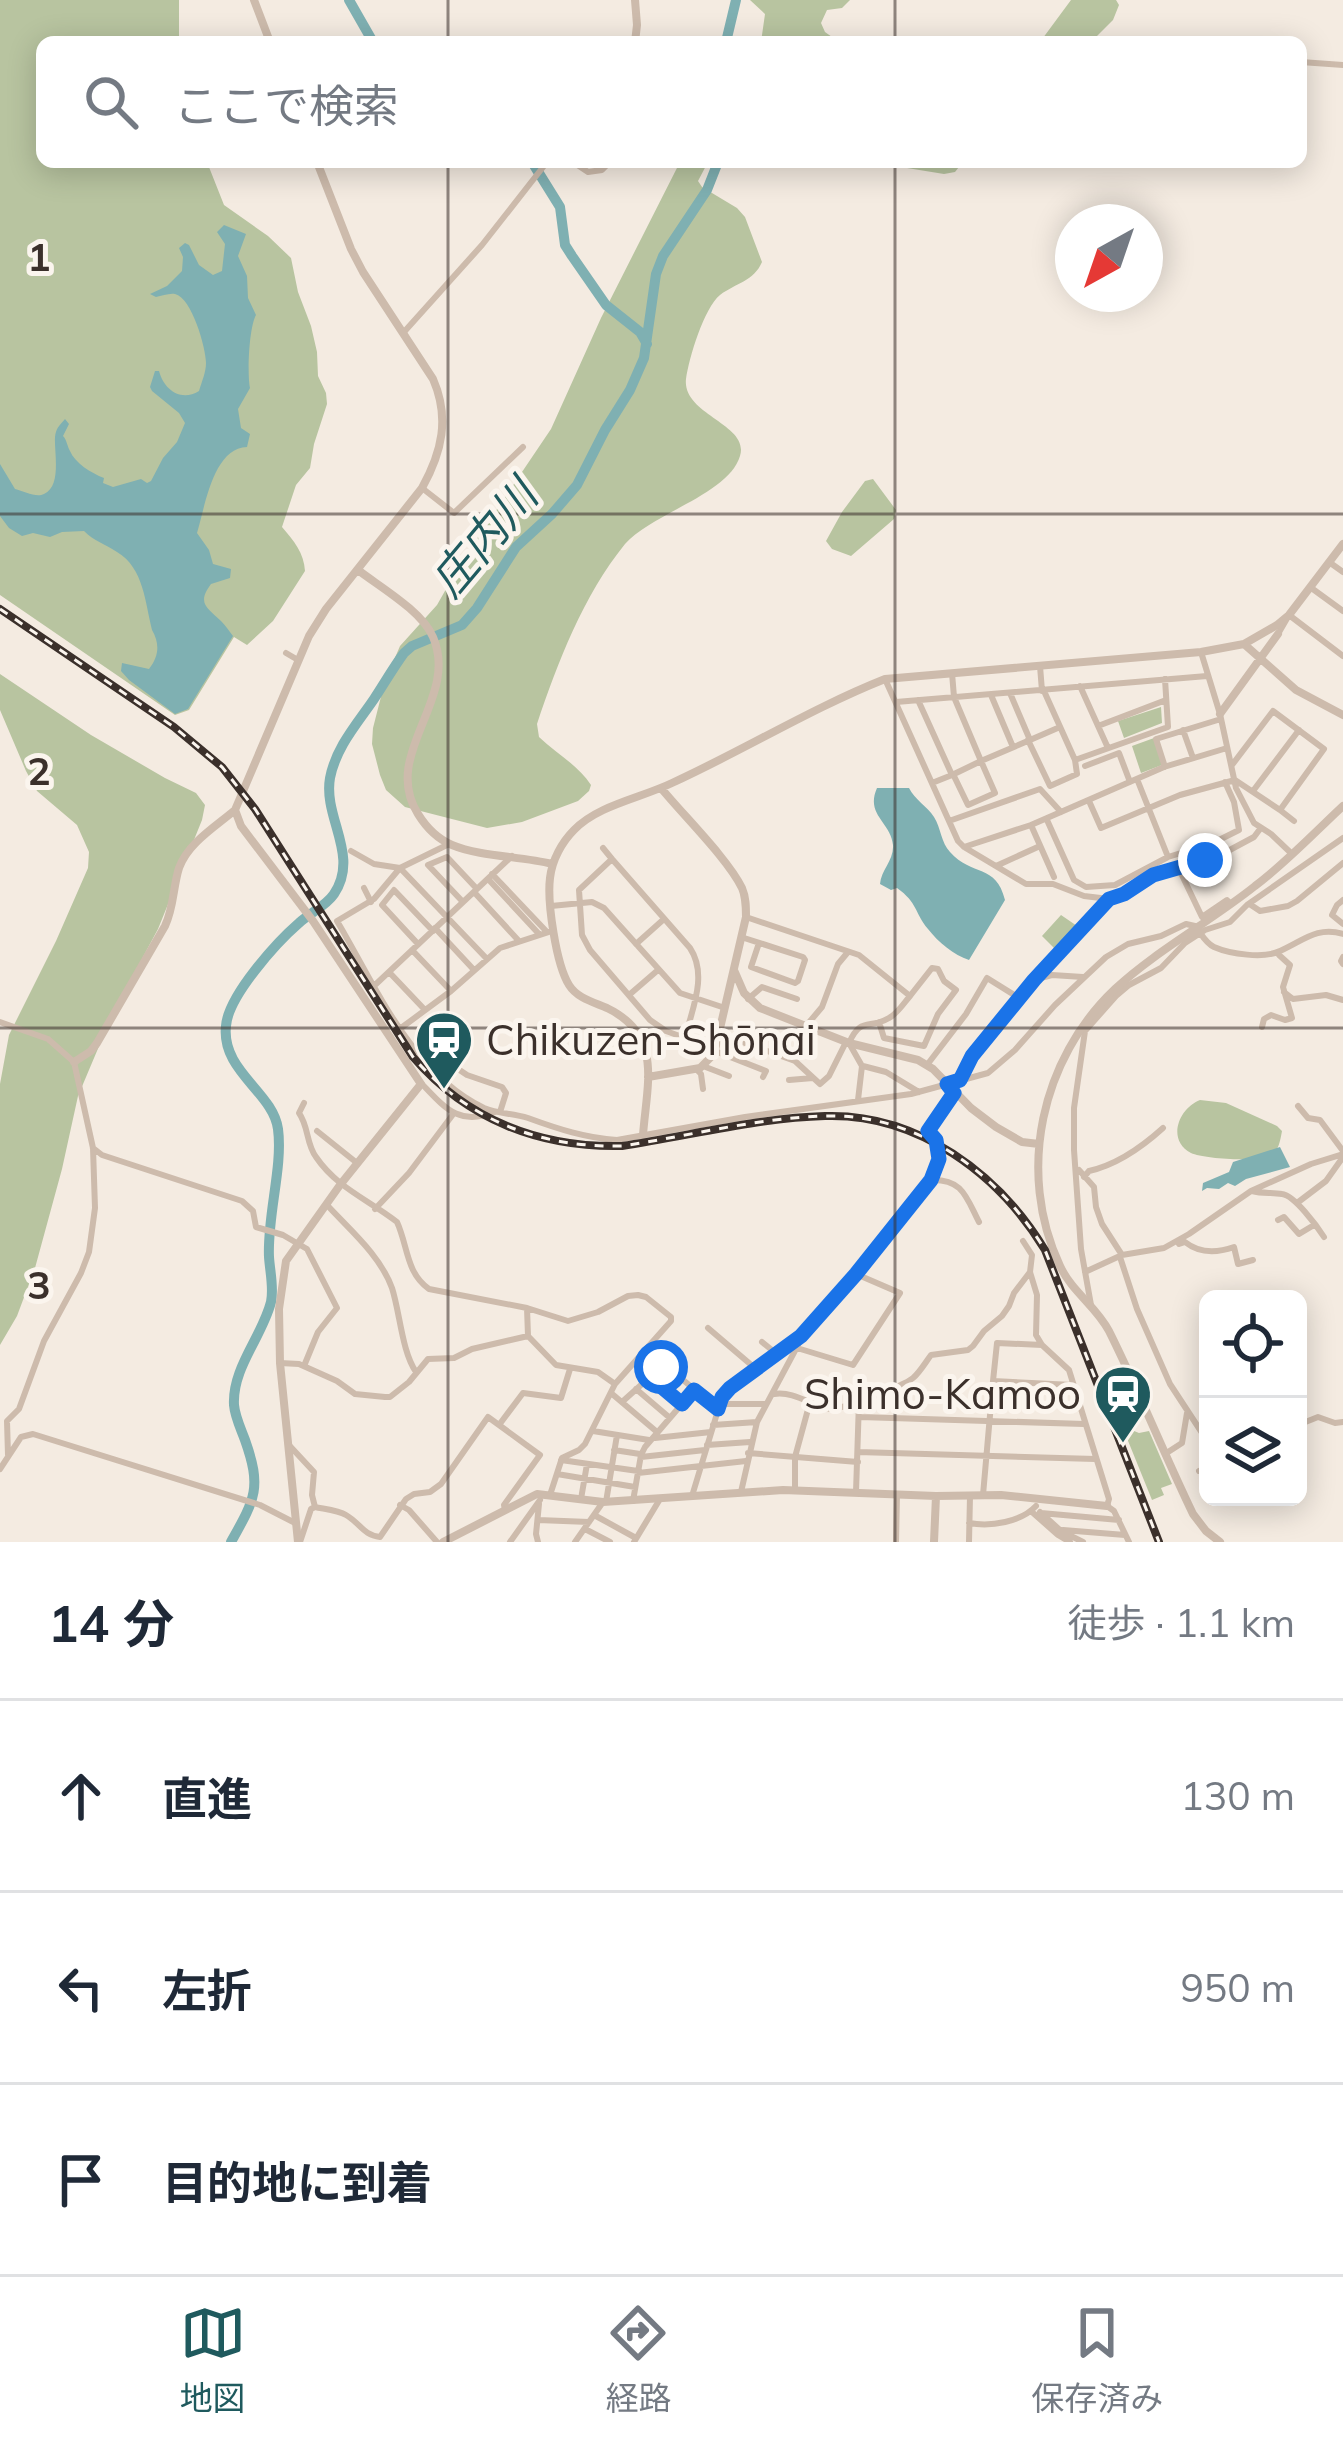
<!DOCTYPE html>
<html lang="ja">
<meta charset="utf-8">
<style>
body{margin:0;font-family:Mulish,"Noto Sans JP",sans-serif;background:#f6f6f7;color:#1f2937}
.controls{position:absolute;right:36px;bottom:36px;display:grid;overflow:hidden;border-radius:18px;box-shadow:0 6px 30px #0003}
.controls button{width:108px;height:108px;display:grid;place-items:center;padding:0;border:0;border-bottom:3px solid #e0e1e3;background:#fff;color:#1f2937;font:60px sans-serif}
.compass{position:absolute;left:1055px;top:204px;width:108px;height:108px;border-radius:50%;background:#fff;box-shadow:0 6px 30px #0003;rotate:220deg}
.stop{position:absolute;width:36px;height:36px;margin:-27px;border:9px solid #1a73e8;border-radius:50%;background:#fff}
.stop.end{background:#1a73e8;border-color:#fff;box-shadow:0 3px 12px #0008}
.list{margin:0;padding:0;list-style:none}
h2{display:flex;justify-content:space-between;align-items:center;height:156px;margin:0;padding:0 48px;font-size:51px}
h2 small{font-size:39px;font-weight:400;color:#747a83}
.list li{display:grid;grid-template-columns:78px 1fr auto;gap:36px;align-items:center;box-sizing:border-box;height:192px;padding:0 48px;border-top:3px solid #e0e1e3}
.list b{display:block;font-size:45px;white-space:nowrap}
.list em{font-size:39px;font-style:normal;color:#747a83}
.icon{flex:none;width:66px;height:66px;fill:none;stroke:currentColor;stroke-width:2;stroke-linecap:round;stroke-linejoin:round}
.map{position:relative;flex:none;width:1343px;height:1542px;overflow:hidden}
.search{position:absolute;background:#fff;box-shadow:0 6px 30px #0003;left:36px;right:36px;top:36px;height:132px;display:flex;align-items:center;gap:30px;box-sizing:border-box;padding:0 42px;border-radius:18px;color:#747a83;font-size:45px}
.sheet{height:732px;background:#fff}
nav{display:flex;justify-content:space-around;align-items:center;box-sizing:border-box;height:168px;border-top:3px solid #e0e1e3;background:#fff;font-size:33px;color:#747a83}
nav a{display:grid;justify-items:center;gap:6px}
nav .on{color:#1f5a5e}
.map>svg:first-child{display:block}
.green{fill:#b8c4a0}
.water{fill:#7fb0b2}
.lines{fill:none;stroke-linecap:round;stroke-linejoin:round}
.river{stroke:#7fb0b2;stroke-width:10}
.minor{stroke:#cdbbac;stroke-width:6}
.tertiary{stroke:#cdbbac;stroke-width:8}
.rail-casing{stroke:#3b302b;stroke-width:8}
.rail{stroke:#fbf5ee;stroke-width:3;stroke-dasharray:9;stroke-linecap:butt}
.route{stroke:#1a73e8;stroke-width:15}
.grid{fill:none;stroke:#3b302b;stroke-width:3;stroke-opacity:0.55}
.labels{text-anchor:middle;stroke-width:10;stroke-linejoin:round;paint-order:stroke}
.poi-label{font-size:42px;fill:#3b302b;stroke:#fbf5ee;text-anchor:start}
.water-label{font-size:45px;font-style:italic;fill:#1f5a5e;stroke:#fbf5ee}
.grid-label{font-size:39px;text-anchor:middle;font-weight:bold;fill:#3b302b;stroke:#fbf5ee;stroke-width:10;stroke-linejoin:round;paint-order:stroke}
</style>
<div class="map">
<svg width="1343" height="1542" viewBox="0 0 1343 1542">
<rect width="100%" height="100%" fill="#f4ebe1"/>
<path class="green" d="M 0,0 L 179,0 L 179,42 L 42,42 L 42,162 L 207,162 L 224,205 L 268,236 L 291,258 L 298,292 L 311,326 L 317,352 L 318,376 L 326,393 L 327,404 L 314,444 L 310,468 L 296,485 L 282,527 C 294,541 304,553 305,571 L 273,621 L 247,645 L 234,637 L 189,710 L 175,715 L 0,595 Z
M 750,0 L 850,0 L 842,8 L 827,10 L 821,23 L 825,32 L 839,42 L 761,42 L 765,14 Z
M 1071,0 L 1116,0 L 1119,5 L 1113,20 L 1091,42 L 1040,42 Z
M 680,162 L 708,162 L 698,181 L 702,187 L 737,208 L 745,217 L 762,262 C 754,281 736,283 720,295 C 704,308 689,358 686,379 C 682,415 750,424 740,456 C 729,494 651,514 625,544 C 583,596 558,662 537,724 L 539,737 C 557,754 578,765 591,785 L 589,791 L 578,801 L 522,822 L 487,828 L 405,807 L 386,790 L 380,775 L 372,744 L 373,728 L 385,681 L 400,646 L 437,605 L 462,561 L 551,429 L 601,318 Z
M 870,162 L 963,162 L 955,172 L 944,174 Z
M 873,479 L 896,510 L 894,519 L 851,556 L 832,549 L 826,541 L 842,512 L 865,481 Z
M 0,674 L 91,735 L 165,778 L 196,793 L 205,805 L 202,820 L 158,929 L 113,1013 L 78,1096 L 62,1169 L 35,1268 L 17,1316 L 0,1345 L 0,1084 L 9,1035 L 56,941 L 88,868 L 89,852 L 77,825 L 37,791 L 26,771 L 0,710 Z
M 1161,707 L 1162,723 L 1124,738 L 1118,721 Z
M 1154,738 L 1162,765 L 1141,773 L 1132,746 Z
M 1061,915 L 1080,928 L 1058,952 L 1042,936 Z
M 1200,1100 L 1226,1103 L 1277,1126 L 1282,1131 C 1280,1141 1279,1152 1269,1156 C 1256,1162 1204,1159 1191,1153 C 1166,1140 1179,1108 1200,1100 Z
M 1122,1426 L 1139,1433 L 1149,1431 L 1172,1484 L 1161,1488 L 1164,1495 L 1152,1500 Z"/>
<path class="water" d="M 224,225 L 246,234 L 238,256 L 247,276 L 248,298 L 256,315 C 249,327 247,374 250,388 L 238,409 L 241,428 L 250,434 L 247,447 C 213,448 205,507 197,533 L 209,550 L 213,564 L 231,569 L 230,578 L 211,584 C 196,604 208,608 221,621 C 226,626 229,631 233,636 L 188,709 L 175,714 L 129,680 L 121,671 L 122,663 L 149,669 C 159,656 160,644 152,630 C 145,603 144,568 117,552 C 105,544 94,541 84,531 L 62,532 L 50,537 L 33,533 L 22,536 L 9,528 L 0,516 L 0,464 L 15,489 C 24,491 36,498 44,494 C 62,486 54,452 55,437 C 56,428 59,426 65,419 L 69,424 L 63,436 C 67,440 67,446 70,451 C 75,463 91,473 104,478 L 103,483 L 113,487 L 141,479 L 147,483 L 151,481 L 163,458 L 177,442 L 185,423 L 179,413 L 152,391 L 150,387 L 155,371 L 159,371 C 164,390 181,402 199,391 C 202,381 206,372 206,363 C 206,348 192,298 175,294 C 169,293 162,296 156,297 L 150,294 L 167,286 L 182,271 L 183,257 L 179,248 L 185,243 L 189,245 L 199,265 L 213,275 L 222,271 L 225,244 L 217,232 Z
M 877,788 L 909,788 C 915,800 927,806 934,817 C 941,828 941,843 950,852 C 972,877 996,863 1005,900 L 969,960 C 954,955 938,942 928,929 C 914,912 918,903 897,888 L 891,890 L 880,884 C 881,870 894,860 893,845 C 891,822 865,815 877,788 Z
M 1280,1147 L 1290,1167 L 1246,1179 L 1235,1186 L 1228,1183 L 1219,1189 L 1207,1188 L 1202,1191 L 1203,1183 L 1229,1172 L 1233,1162 Z"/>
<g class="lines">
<path class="river" d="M 349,0 L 373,42
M 726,42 L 736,0
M 532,162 L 560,207 L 565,245 L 572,256 L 606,305 L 640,332 L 647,344
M 231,1542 C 255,1499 262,1488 245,1440 C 241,1429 235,1417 234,1405 C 232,1368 262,1337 271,1302 C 274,1288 270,1272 269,1257 C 267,1216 283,1167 278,1129 C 273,1092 221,1071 226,1026 C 228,996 277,942 299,923 C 310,913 326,906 334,894 C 360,855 323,818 330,778 C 336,747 357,724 374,699 C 384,684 393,668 404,653 L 412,646 L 462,625 L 477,608 L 516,547 L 552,514 L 577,485 L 605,430 L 630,390 L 644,358 L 656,274 L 663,256 L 707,190 L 718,162"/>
<path class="minor" d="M 1301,62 L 1343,65
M 573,162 L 588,172 L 602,170 L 610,162
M 404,332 L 482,245 L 547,162
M 422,488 L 454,513 L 523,447
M 1329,562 L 1343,572
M 1310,587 L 1343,611
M 1278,634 L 1289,615 L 1343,656
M 1201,652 L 1220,714 L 1236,788 L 1254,823 L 1271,834 L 1292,854
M 286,653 L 298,660
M 1040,666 L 1042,691
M 885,679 L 958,841 L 964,847 L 1031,825 L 1164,767 L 1227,748
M 1080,686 L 1108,748
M 991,695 L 1013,747
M 918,700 L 952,775 L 932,783
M 896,702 L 1207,676
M 1098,726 L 1166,700
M 1183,730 L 1193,758
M 1028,740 L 1050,786 L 1077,774 L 1075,760 L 1044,691
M 1030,740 L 1060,727
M 1075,760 L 1168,727 L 1165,679
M 1085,766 L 1119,753 L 1130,782
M 1165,767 L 1156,739 L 1221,719
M 953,774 L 968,805 L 995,793 L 981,761 L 1030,740 L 1010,693
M 952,775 L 981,761 L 954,697 L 952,673
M 1137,779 L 1168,857 L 1213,843 L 1239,830 L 1234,802 L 1225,782
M 1253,791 L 1299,730
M 1089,801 L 1101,828 L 1180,795 L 1235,780 L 1280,810 L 1324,749 L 1273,711 L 1232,765
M 1280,810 L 1294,821
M 1047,820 L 1074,880 L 1086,887 L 1115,885 L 1168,857
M 949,821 L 1040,789 L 1061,812
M 1031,825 L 1054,877
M 449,844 L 400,868 L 374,899 L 337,921 C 375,985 412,1074 484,1108 C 498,1114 513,1113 528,1118 C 558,1129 586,1138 617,1140 L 745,1117 L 911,1094 L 988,1073 L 1015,1050 L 1055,1005 L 1106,957 L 1128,944 L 1161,936 L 1186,924 L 1195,926 C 1201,933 1205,943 1214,947 C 1230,954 1264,959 1280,951 C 1303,941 1317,926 1343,934
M 964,847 L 1026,884 L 1053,884 L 1084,896 L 1109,899
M 603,848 L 612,859 L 690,948 C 708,975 692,1009 685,1038 L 666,1031 L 650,1020 L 590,950 L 582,935 L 579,890 L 612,859
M 351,851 L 374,864 L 400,868 L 487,959
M 996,866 L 1040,846
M 1179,869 L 1202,917 L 1227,900 L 1231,904
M 492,874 L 547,932
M 489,880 L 539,934
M 364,888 L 371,902
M 474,892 L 518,940
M 1343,900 L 1337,905 L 1332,915 L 1343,924
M 463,902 L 428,865 L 447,857 L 477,889
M 1251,905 L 1260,911 L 1288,906 L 1297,901 L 1343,863
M 551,906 L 592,902 L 604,908 L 680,993 L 725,1008
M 746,917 L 859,955 L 910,996 C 904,1003 897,1014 889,1018 C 869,1030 861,1016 849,1043 L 862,1066 L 858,1100
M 435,928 L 474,970
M 741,937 L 803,957 L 805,960 L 798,981 L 795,983 L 751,967 L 759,943
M 418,944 L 382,905 L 394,890 L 433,931
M 636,944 L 664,919
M 412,950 L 451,991
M 1343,957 L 1341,961 L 1343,964
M 389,972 L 425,1010
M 1037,979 L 1052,975 L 1083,977
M 375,985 L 512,856
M 1284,992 L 1293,999 L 1326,995 L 1343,1000
M 629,995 L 658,970
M 748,999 L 762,987 L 797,999
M 0,1022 L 48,1039 L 74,1062 L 93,1148 L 95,1208 L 89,1252 L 81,1273 L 44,1341 L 19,1409 L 7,1421 L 8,1455
M 879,1022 L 884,1038 L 924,1046 L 938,1014 L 956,990 L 944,981 L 938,969 L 932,968 L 910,996
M 806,1026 L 822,1007 L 838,964 L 848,952
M 1262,1027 L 1264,1019 L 1271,1015 L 1285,1020 L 1292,1018 L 1283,987 L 1290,965 L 1279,955
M 401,1028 L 451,991 L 500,948 L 552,931
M 720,1034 L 795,1061 L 820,1084 L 829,1076 L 846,1042
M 715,1051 L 766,1071 L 763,1077
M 927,1065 L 966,1014 L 987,978 L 1019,998
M 703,1066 L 729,1076
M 863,1066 L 886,1072 L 919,1092
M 696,1069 L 701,1074 L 703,1089
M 434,1070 L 443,1059 L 467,1075 L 502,1087 L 506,1093 L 500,1112
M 789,1080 L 813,1078
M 960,1080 L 972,1056 L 1019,998 L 1109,899 L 1133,889 L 1153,876 L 1226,852 L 1254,837 L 1260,829
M 422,1084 C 446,1109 459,1126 495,1112
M 304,1103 L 299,1113 C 309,1127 306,1144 316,1157 C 337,1188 369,1200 397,1222 C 408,1246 406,1273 429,1289 L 527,1308 L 568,1321 L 598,1312 L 628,1296 L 638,1295 L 646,1297 L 671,1317 L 671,1321 L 615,1384 L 585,1444 L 579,1450 L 562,1458 L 550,1495
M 1298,1106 L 1308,1118 L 1320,1120 L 1343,1151
M 317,1131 L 357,1163
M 93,1148 L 102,1155 L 242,1201 L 253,1211 L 256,1227 L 283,1235 L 307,1249 L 337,1308 L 318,1332 L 304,1366
M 1079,1170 L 1094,1187 L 1096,1207 L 1102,1224 L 1122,1255
M 1084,1177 L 1089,1171 C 1116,1165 1142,1147 1163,1128
M 931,1180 C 963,1179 966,1197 979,1222
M 1252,1191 C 1263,1194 1272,1192 1282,1194 C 1294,1195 1317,1226 1324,1237
M 1297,1203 L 1326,1181 L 1343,1157
M 327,1205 C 350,1230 380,1255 392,1288 C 400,1313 402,1352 416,1372
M 375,1209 L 409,1173 L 454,1113
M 1278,1220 L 1284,1217 L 1299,1234 L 1314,1225
M 1023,1241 L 1032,1255 L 1030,1272 L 1037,1295 L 1036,1335 L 1042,1345 L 1069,1370 L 1109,1499 L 1107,1506 L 1114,1511 L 1129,1542
M 1179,1244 L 1185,1242 C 1200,1254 1217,1253 1234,1247 L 1238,1264 L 1253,1260
M 1120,1257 L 1137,1309 L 1170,1384 L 1208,1442
M 1085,1272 L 1122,1255 L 1164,1248 L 1189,1234 L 1251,1191 L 1311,1164 L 1343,1154
M 1091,1305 L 1081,1249 L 1074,1150 L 1074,1108 L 1085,1031 L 1116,996 L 1129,985 L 1161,968 L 1185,943 L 1205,930 L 1230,922 L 1247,905 L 1343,838
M 527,1308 L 528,1336 L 556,1365 L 598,1372 L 615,1384
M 708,1328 L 756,1369
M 762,1342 L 778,1355
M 797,1348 L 853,1365 L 900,1293 L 856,1274
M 647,1350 L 718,1409
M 280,1363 L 299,1364 L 337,1381 L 355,1394 L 385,1397 L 390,1397 L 409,1382 L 428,1359 L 454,1358 L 472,1349 L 528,1336
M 650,1377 L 682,1404
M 993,1381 L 997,1343 L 1042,1345
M 636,1389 L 670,1418
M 611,1393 L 657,1432
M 774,1394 C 795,1391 810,1405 830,1409 C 841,1410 903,1386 913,1378 C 920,1372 925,1363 931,1355 L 968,1350 L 973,1346 L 984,1331 L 1002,1316 L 1009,1306 L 1014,1293 L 1030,1272
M 622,1402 L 661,1367
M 720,1404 L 764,1404
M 860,1417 L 1084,1424
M 499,1425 L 523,1393 L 561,1398 L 570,1369
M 713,1425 L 757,1422
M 1298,1425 L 1318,1417 L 1335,1423 L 1343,1422
M 593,1431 L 649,1440
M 655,1438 L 711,1432
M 288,1444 L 314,1472 L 312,1495 L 315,1507
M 707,1445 L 750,1442
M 614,1450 L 640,1454
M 858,1452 L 1095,1459
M 748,1453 L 858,1462
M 1165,1454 L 1182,1443 L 1187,1413
M 641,1457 L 705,1450
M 561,1460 L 638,1471
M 0,1469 L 21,1437 L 33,1434 L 260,1505 L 297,1524
M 1199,1471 L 1208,1467
M 638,1473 L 746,1461
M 557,1474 L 635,1487
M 795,1491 L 795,1457 L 810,1402
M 741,1492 L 757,1422 L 798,1345
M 856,1492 L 859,1401
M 983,1495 L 993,1381 L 1073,1385
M 692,1496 L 722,1397 L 739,1380 L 773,1359 L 801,1336 L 856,1274 L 931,1180 L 939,1159 L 936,1140 L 928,1131 L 929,1127 L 954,1093
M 581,1499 L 587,1464
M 633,1501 L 641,1455 L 645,1447 L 694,1390
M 606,1502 L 617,1435
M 400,1505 L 409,1510 L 437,1542
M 1032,1512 L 1058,1535 L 1070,1542
M 1040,1512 L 1061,1531 L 1083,1542
M 1041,1513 L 1119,1520
M 594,1515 L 636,1538
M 538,1520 L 589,1522
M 969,1523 C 991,1527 1021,1522 1036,1506
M 585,1529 L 610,1542
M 1063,1530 L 1125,1535
M 300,1542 L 311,1509 L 315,1507 C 324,1509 338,1510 346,1515 C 360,1523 363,1535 380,1537 L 406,1499 L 414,1494 L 430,1492 L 441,1484 L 488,1417 L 540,1455 L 504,1505 L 505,1510
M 510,1542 L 540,1500
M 538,1542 L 536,1534 L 539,1504
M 575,1542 L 603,1502
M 634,1542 L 660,1499
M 896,1542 L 897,1494
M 969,1542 L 970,1496"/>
<path class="tertiary" d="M 254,0 L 270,42
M 635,0 L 637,25 L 635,42
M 358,570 C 380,587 422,611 433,637 C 460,699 380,754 418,814 C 426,827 438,839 452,845 C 481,857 521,856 552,864
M 1244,644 L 1296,690 L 1343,715
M 1220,714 L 1278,634
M 734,970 L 744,993 L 760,1008 L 849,1043 L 918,1060 L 933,1069 L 971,1108 L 996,1127 L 1022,1142 L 1039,1144
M 74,1062 L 91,1051 L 97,1043 L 165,926 C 174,907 173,887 179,868 C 188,843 215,827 235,810
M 648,1077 L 700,1068 L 714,1054 L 746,917 C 746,907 746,897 742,888 C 728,859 683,815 661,788
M 643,1135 C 647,1083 663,1035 607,1008 C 593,1002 577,998 569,985 C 556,964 547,902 550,878 C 552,860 562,842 574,830 C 598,805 641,798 672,783 C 744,750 812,708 885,679 L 1201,652 L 1244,644 L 1277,625 L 1289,615 L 1343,544
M 298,1542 L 280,1363 L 279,1309 L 286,1261 L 340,1185 L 421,1084 L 313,921 L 241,826 L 235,810 L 309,636 L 326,609 L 422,488 C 442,452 450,418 433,379 L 363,272 L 351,249 L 317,162
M 443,1542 L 537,1494 L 603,1502 L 783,1490 L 936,1496 L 1001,1495 L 1107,1506
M 934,1542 L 936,1496
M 1220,1542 L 1206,1531 L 1193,1514 C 1164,1454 1139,1391 1109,1331 C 1096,1306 1072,1292 1060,1266 C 1016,1172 1041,1059 1115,989 C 1157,950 1210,922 1255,886 C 1287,862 1314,833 1343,806"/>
<g class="rail-casing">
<path id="rail" d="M 0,609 L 174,727 L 222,767 L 255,809 L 413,1057 C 467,1120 540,1148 622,1146 C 689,1136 757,1118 825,1116 C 918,1113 999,1174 1045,1250 L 1159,1542"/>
</g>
<use href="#rail" class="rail"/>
</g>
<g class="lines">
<path class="route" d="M 661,1367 L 650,1377 L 682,1404 L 694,1390 L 718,1409 L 722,1397 L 730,1388 L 801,1336 L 856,1274 L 931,1180 L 939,1159 L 936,1140 L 928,1131 L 954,1093 L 947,1084 L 960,1080 L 972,1056 L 1034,980 L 1109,899 L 1124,894 L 1153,875 L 1205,860"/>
</g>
<path class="grid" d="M 448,0 L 448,42M 895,0 L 895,42M 448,162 L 448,1542M 895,162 L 895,1542M 0,514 L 1343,514M 0,1028 L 1343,1028"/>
<defs>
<g id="station-pin" transform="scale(3)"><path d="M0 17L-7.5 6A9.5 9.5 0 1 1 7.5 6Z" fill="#1f5a5e" stroke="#fbf5ee"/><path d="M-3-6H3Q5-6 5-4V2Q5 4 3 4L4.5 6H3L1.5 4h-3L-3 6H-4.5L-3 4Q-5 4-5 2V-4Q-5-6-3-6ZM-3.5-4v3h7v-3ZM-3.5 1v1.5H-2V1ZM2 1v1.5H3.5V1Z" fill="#fff"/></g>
</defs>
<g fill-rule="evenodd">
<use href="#station-pin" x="444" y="1040"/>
<use href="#station-pin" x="1123" y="1394"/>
</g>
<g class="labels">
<g class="poi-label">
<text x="486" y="1055">Chikuzen-Shōnai</text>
<text x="1081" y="1409" text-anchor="end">Shimo-Kamoo</text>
</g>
<g class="water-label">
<text transform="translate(484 538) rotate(-50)" y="16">庄内川</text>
</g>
</g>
<g class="grid-label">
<text x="39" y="271">1</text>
<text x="39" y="785">2</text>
<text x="39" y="1299">3</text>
</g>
</svg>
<div class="controls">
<button><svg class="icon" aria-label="locate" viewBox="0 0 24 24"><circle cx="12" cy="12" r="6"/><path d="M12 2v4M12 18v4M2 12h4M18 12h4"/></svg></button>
<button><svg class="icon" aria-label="layers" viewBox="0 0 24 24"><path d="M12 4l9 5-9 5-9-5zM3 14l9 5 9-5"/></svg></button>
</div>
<svg class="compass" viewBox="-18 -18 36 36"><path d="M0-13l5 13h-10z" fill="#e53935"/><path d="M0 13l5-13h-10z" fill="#747a83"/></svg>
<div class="stop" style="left:661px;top:1367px"></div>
<div class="stop end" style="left:1205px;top:860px"></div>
<div class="search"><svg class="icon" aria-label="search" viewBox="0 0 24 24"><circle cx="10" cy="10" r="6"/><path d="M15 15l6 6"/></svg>ここで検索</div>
</div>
<section class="sheet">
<h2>14 分<small>徒歩 · 1.1 km</small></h2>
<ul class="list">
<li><svg class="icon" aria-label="ahead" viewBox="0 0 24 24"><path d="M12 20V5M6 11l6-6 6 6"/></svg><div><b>直進</b></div><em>130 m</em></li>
<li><svg class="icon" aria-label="left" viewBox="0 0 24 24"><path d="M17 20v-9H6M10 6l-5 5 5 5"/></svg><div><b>左折</b></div><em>950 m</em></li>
<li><svg class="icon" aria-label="arrive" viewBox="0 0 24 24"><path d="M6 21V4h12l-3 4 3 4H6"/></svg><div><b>目的地に到着</b></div></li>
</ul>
</section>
<nav>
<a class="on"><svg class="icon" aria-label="map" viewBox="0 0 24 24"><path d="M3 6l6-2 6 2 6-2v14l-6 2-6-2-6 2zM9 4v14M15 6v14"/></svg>地図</a>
<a><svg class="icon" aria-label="directions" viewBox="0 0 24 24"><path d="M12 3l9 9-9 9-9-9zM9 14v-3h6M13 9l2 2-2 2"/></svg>経路</a>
<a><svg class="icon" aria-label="saved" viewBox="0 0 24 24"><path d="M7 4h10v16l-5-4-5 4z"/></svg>保存済み</a>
</nav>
